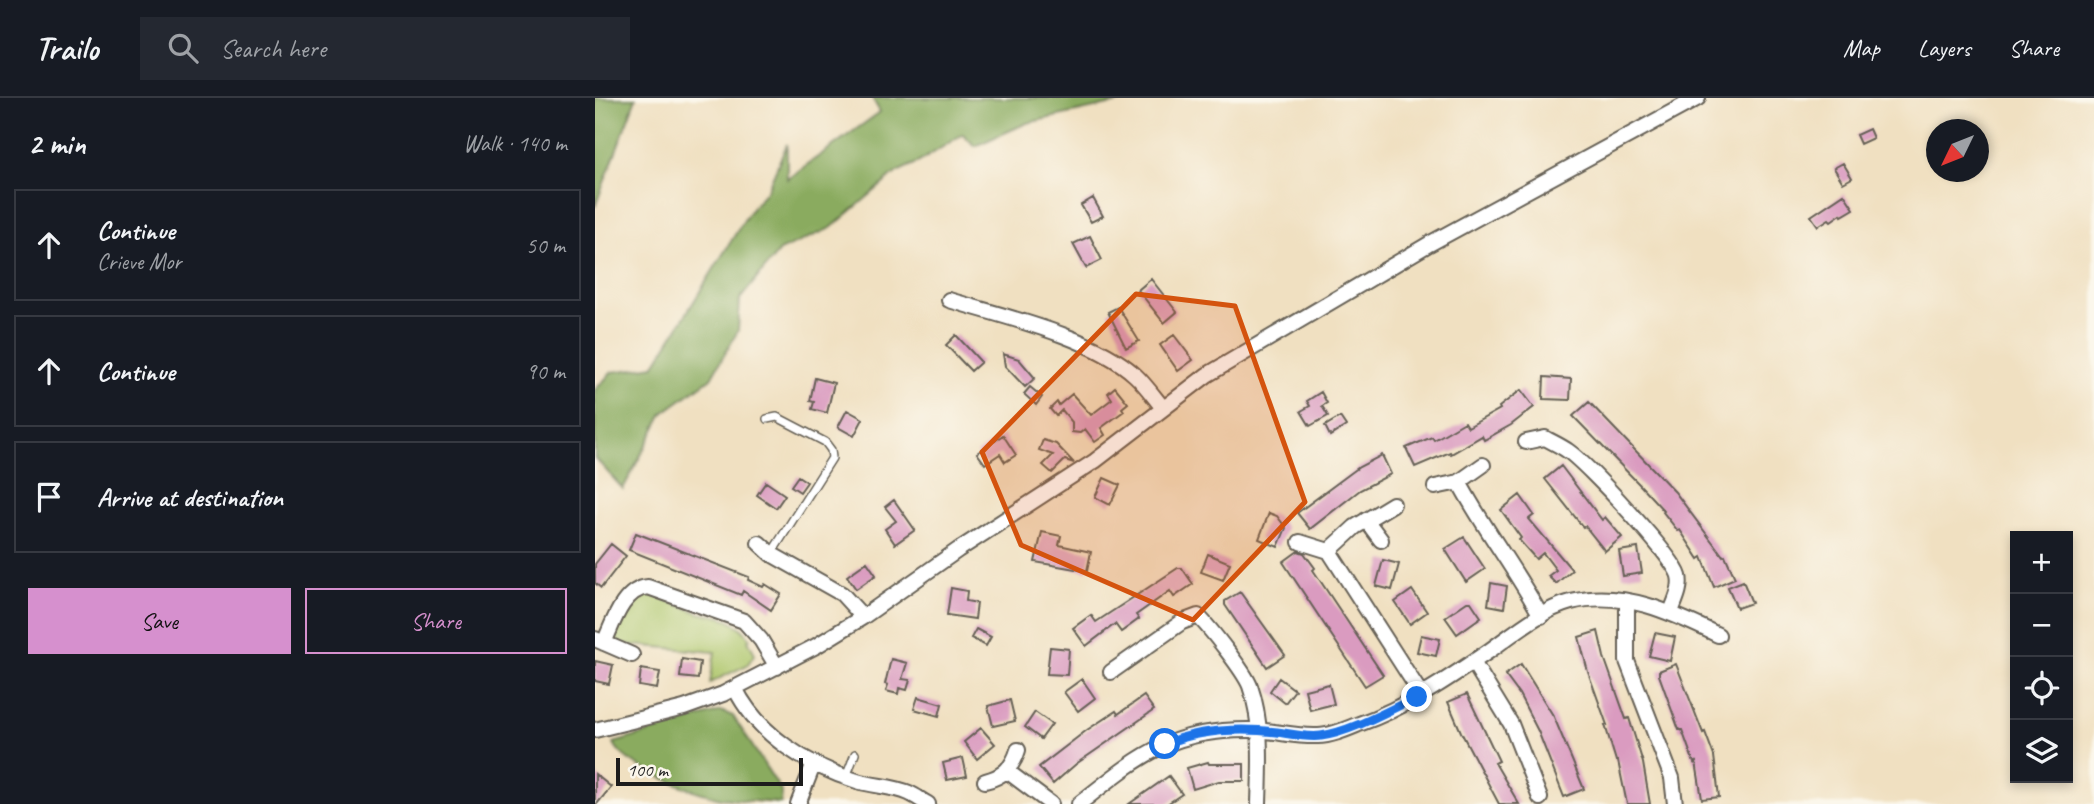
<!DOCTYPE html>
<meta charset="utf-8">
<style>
body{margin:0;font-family:Caveat,sans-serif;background:#242831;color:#f1f3f6}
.controls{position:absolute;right:21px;bottom:21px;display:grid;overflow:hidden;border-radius:0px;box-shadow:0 4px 10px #0003}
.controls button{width:63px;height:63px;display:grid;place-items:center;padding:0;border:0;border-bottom:2px solid #363941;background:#171b24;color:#f1f3f6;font:35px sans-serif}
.compass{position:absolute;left:1331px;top:21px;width:63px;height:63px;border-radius:50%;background:#171b24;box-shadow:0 4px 10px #0003;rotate:227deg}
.scale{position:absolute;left:21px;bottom:18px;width:187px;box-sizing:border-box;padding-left:7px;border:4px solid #1c1c1c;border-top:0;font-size:19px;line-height:24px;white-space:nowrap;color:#1c1c1c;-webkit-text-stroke:5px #fbf7ec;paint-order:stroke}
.stop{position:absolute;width:21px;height:21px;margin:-16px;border:5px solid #1a73e8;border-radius:50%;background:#fff}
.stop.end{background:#1a73e8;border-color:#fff;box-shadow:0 2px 7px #0008}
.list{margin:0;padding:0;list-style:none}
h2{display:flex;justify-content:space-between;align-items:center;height:91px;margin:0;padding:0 28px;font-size:30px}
h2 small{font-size:23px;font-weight:400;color:#9ea1a6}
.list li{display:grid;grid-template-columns:46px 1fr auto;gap:21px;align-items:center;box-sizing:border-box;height:112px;margin:0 14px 14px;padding:0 14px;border:2px solid #363941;border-radius:0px}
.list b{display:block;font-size:26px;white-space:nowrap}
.list p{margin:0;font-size:23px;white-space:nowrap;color:#9ea1a6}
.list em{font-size:23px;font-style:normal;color:#9ea1a6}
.actions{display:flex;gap:14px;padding:21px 28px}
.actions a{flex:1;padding:16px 0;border:2px solid #d690ce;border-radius:0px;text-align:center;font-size:24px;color:#d690ce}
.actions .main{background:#d690ce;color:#111}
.icon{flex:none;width:38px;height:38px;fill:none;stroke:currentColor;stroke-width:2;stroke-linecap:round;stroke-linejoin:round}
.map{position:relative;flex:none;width:1499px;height:706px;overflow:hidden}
header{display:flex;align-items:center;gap:42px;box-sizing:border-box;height:98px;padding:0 35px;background:#171b24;border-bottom:2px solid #363941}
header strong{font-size:33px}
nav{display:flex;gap:38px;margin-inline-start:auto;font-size:24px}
.search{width:490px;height:63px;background:#242831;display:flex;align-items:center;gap:18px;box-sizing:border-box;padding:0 24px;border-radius:0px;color:#9ea1a6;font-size:26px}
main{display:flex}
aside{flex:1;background:#171b24}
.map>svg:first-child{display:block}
.green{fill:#adc66b;stroke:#647144;stroke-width:2}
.forest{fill:#8aab5f;stroke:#53643e;stroke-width:2}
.building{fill:#da9bc0}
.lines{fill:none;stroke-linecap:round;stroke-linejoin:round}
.service-casing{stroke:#666156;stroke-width:10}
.minor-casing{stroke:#666156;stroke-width:18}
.service{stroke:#fff;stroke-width:7}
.minor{stroke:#fff;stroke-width:14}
.route{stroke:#1a73e8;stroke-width:9}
.marked{fill:#d4530e;fill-opacity:0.2;stroke:#d4530e;stroke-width:5;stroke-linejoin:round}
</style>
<header>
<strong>Trailo</strong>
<div class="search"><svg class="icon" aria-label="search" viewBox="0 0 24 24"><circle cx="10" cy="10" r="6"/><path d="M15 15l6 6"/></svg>Search here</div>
<nav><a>Map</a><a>Layers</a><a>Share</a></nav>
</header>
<main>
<aside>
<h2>2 min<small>Walk · 140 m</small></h2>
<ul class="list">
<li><svg class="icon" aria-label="ahead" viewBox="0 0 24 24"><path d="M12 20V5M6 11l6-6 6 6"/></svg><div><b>Continue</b><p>Crieve Mor</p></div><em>50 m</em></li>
<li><svg class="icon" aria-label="ahead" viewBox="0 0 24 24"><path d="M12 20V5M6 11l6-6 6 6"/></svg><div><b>Continue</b></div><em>90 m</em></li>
<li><svg class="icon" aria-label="arrive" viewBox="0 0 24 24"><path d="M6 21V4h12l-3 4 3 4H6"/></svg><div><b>Arrive at destination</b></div></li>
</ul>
<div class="actions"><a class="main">Save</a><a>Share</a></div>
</aside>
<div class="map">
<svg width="1499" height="706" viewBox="0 0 1499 706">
<rect width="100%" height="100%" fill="#fbf7ec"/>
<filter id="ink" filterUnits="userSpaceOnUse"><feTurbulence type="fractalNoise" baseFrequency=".0143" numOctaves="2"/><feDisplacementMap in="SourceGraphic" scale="14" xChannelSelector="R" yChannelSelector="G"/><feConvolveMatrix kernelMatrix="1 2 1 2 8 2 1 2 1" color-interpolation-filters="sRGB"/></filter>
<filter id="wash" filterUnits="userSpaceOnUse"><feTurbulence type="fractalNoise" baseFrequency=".00686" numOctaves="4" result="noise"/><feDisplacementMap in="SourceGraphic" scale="28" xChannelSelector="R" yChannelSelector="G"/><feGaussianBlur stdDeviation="1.57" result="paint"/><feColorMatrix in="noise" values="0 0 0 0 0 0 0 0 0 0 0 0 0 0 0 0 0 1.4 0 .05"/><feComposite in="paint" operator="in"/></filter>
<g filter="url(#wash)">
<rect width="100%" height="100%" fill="#f0e0c1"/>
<path class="green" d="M 52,494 L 104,515 L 127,519 L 145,529 L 155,540 L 153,542 L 160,556 L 152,567 L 115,585 L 120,554 L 26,546 L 22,543 C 19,534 25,516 31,508 C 36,502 46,498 52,494 Z"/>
<path class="forest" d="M 0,0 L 41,0 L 0,109 Z
M 277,0 L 545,0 L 432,25 L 380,48 L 368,36 L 324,64 L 302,74 L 236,130 L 184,153 L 145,201 L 143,233 L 116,280 L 68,315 L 28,391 L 0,360 L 0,292 L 17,274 L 59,268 L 154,114 L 172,92 L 192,46 L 192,81 L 285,14 Z
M 126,613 L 138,618 L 187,694 L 186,705 C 165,703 142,703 122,699 C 97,693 27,668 19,645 Z"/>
<g id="blocks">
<path class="building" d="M 1274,31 L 1278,40 L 1265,46 L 1261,37 Z
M 1248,65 L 1257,80 L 1248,85 L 1239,70 Z
M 1249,96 L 1259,111 L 1247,118 L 1246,116 L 1236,123 L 1234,121 L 1223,128 L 1216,118 Z
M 498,100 L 508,118 L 496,124 L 486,107 Z
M 495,138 L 507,162 L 491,170 L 478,146 Z
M 556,181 L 582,214 L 569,225 L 543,192 Z
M 523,209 L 544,243 L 531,250 L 513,214 Z
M 361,237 L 386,264 L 376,273 L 351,247 Z
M 579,237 L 598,262 L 583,273 L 565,247 Z
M 408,256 L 424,261 L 440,280 L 430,289 L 410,268 Z
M 949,279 L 976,281 L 975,302 L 948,301 Z
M 220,280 L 239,285 L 232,315 L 217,311 L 219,304 L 215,303 Z
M 435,289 L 447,299 L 441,307 L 429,296 Z
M 520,289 L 533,305 L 527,310 L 529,313 L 506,330 L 510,337 L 500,344 L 490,331 L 485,335 L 477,334 L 477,324 L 467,312 L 461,318 L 455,311 L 462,304 L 464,307 L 477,296 L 496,317 L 517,301 L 513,295 Z
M 926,292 L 939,309 L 916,327 L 889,342 L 887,338 L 856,356 L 855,354 L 820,369 L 811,350 L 837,339 L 839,342 L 870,324 L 873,329 L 905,311 L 904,309 Z
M 726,294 L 732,305 L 727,308 L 733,318 L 715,328 L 706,313 L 715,308 L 712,303 Z
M 994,304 L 1080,394 L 1128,458 L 1130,457 L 1140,480 L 1119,489 L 1107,459 L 1104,461 L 1085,432 L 1083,433 L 1068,414 L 1069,413 L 1045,387 L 978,318 Z
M 252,312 L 268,321 L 259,338 L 243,329 Z
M 745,319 L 751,328 L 735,338 L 730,328 Z
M 408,337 L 421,357 L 410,364 L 405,356 L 390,366 L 382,355 Z
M 448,342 L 461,346 L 479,365 L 470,362 L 457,375 L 448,367 L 458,357 L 444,352 Z
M 787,357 L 796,376 L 765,392 L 715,431 L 702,415 L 764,369 Z
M 966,368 L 1007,422 L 1010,419 L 1027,439 L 1010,453 L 990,428 L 988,429 L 950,381 Z
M 203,378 L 212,384 L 205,394 L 196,388 Z
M 509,380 L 525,387 L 515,407 L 500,399 Z
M 171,384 L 190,397 L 181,410 L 162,397 Z
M 925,397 L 939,417 L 934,421 L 977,472 L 961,486 L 953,478 L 961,472 L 948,455 L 941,461 L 924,442 L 926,440 L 906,412 Z
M 299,402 L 320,432 L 300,446 L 290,431 L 301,423 L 290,409 Z
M 674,415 L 682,418 L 691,430 L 683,449 L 664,441 Z
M 447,434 L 466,438 L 464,447 L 496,454 L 492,473 L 440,464 Z
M 41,435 L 154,479 L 153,482 L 168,489 L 170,486 L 186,496 L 176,512 L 148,493 L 146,497 L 34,452 Z
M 869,439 L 890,471 L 871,484 L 850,451 Z
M 16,446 L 31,458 L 6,490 L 0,485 L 0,466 Z
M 1043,450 L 1047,475 L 1028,478 L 1024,453 Z
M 703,453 L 709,455 L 720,470 L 718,472 L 788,577 L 770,588 L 688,464 Z
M 613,456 L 635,465 L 628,482 L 606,474 Z
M 788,462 L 804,466 L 797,492 L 781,488 Z
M 272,464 L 281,477 L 261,491 L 252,478 Z
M 583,470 L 587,470 L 598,486 L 579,499 L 575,493 L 541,517 L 544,521 L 526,534 L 520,526 L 491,548 L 478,530 L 496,517 L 501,524 Z
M 1148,483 L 1157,505 L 1142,510 L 1133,489 Z
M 896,485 L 912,488 L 909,510 L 893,507 Z
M 356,490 L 372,493 L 371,503 L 382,505 L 380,521 L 352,517 Z
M 817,492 L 832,514 L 815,526 L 800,504 Z
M 645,494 L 690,557 L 672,569 L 630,507 L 630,503 Z
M 876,504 L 886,519 L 862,536 L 850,519 L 872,504 Z
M 381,531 L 396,539 L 391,548 L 376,540 Z
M 1003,533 L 1009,559 L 1031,621 L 1034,620 L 1048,665 L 1055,706 L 1032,706 L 1023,663 L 1021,663 L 1010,627 L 1012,627 L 993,574 L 984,539 Z
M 1060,535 L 1080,539 L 1075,563 L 1054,558 Z
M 826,537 L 845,541 L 841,558 L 822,554 Z
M 455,549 L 474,551 L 472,577 L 452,576 Z
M 87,561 L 105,564 L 103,581 L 85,579 Z
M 296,561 L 312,565 L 307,581 L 315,582 L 312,592 L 304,590 L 303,596 L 291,593 L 293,587 L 290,586 Z
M 0,563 L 18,567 L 14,586 L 0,583 Z
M 926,566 L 959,619 L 989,691 L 969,699 L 943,633 L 924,596 L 910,577 Z
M 1081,566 L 1108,635 L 1110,634 L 1119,658 L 1124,699 L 1107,701 L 1101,664 L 1099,665 L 1087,632 L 1084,632 L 1064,577 L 1064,573 Z
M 46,571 L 65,574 L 62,591 L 44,588 Z
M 684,580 L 700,592 L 690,605 L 675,593 Z
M 487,581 L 500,600 L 483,613 L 469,594 Z
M 734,586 L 739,606 L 715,612 L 710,592 Z
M 872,596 L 904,663 L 900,665 L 924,706 L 904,706 L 866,634 L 853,604 Z
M 549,598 L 559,612 L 481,666 L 458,686 L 444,669 L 492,632 L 521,613 L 523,616 Z
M 323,599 L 347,606 L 344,618 L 319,611 Z
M 415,602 L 420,623 L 398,628 L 393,608 Z
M 440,614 L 457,626 L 446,641 L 430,629 Z
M 386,630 L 400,646 L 382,661 L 369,644 Z
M 368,660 L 372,678 L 352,682 L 348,665 Z
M 613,664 L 614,666 L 649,666 L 649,683 L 624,683 L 598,691 L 592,670 Z
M 0,676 L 16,689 L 2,706 L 0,706 Z
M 574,678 L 587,696 L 572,706 L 534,706 Z"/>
</g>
</g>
<g filter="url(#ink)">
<use href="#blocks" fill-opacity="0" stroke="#666156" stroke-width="2"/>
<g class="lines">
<g class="service-casing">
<path id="service" d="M 172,321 L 182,319 L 230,344 L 236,352 L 237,360 L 176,456
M 251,679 L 260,656"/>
</g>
<g class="minor-casing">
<path id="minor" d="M 354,202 C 407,218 499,239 540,277 C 550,286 559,299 568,310
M 931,344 L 950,340 C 957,344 966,348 973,353 C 992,366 1079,459 1084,478 C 1087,490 1080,503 1076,514
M 864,384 C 889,431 921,472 946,518
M 840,389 L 864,384 L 888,367
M 771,422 L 786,442
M 705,444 L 734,453 L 760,429 L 798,406
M 164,445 L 176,456 L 247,496 L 268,519
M 734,453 L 826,596
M 1032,503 L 1032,563 L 1077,680 L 1080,706
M 0,541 L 37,557
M 9,545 C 18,525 28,491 53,489 L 149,523 L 166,542 L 182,569
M 878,564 L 916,626 L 945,700
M 516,574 L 587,524 L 603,518 C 615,530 649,573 655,588 C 668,625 665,667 664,706
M 140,590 C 163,637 213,668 262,683 C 278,688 298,688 314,695 C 321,698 327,703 333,706
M 0,632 L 89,610 L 128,596 L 221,548 L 268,519 L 363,452 L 500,363 L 612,277 L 834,146 L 1103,0
M 412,673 L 456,706
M 390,683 C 408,679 418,669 423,652
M 203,706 L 219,665
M 484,706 C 546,657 576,630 660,632 C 681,633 702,639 723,638 C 736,638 752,631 764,626 C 810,610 853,581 894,553 C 918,536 946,512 976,504 C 1028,491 1078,515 1123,537"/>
</g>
<use href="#service" class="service"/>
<use href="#minor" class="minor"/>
</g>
</g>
<g class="lines" filter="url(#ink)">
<path class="route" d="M 570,646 C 605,631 644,630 682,634 C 696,636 713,640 726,638 C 756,634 794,612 822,599"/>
</g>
<path class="marked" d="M 541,196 L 640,208 L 710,404 L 598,522 L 426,447 L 387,354 Z"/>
</svg>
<div class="controls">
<button>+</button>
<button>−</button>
<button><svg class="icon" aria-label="locate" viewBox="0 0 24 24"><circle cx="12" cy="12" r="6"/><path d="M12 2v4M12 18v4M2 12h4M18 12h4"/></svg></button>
<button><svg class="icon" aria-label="layers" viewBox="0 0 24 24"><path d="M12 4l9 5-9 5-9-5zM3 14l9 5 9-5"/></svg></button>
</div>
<svg class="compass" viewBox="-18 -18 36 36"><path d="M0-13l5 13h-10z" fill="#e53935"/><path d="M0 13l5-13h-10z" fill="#9ea1a6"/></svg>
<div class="scale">100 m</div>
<div class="stop" style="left:570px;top:646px"></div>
<div class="stop end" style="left:822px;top:599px"></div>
</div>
</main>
